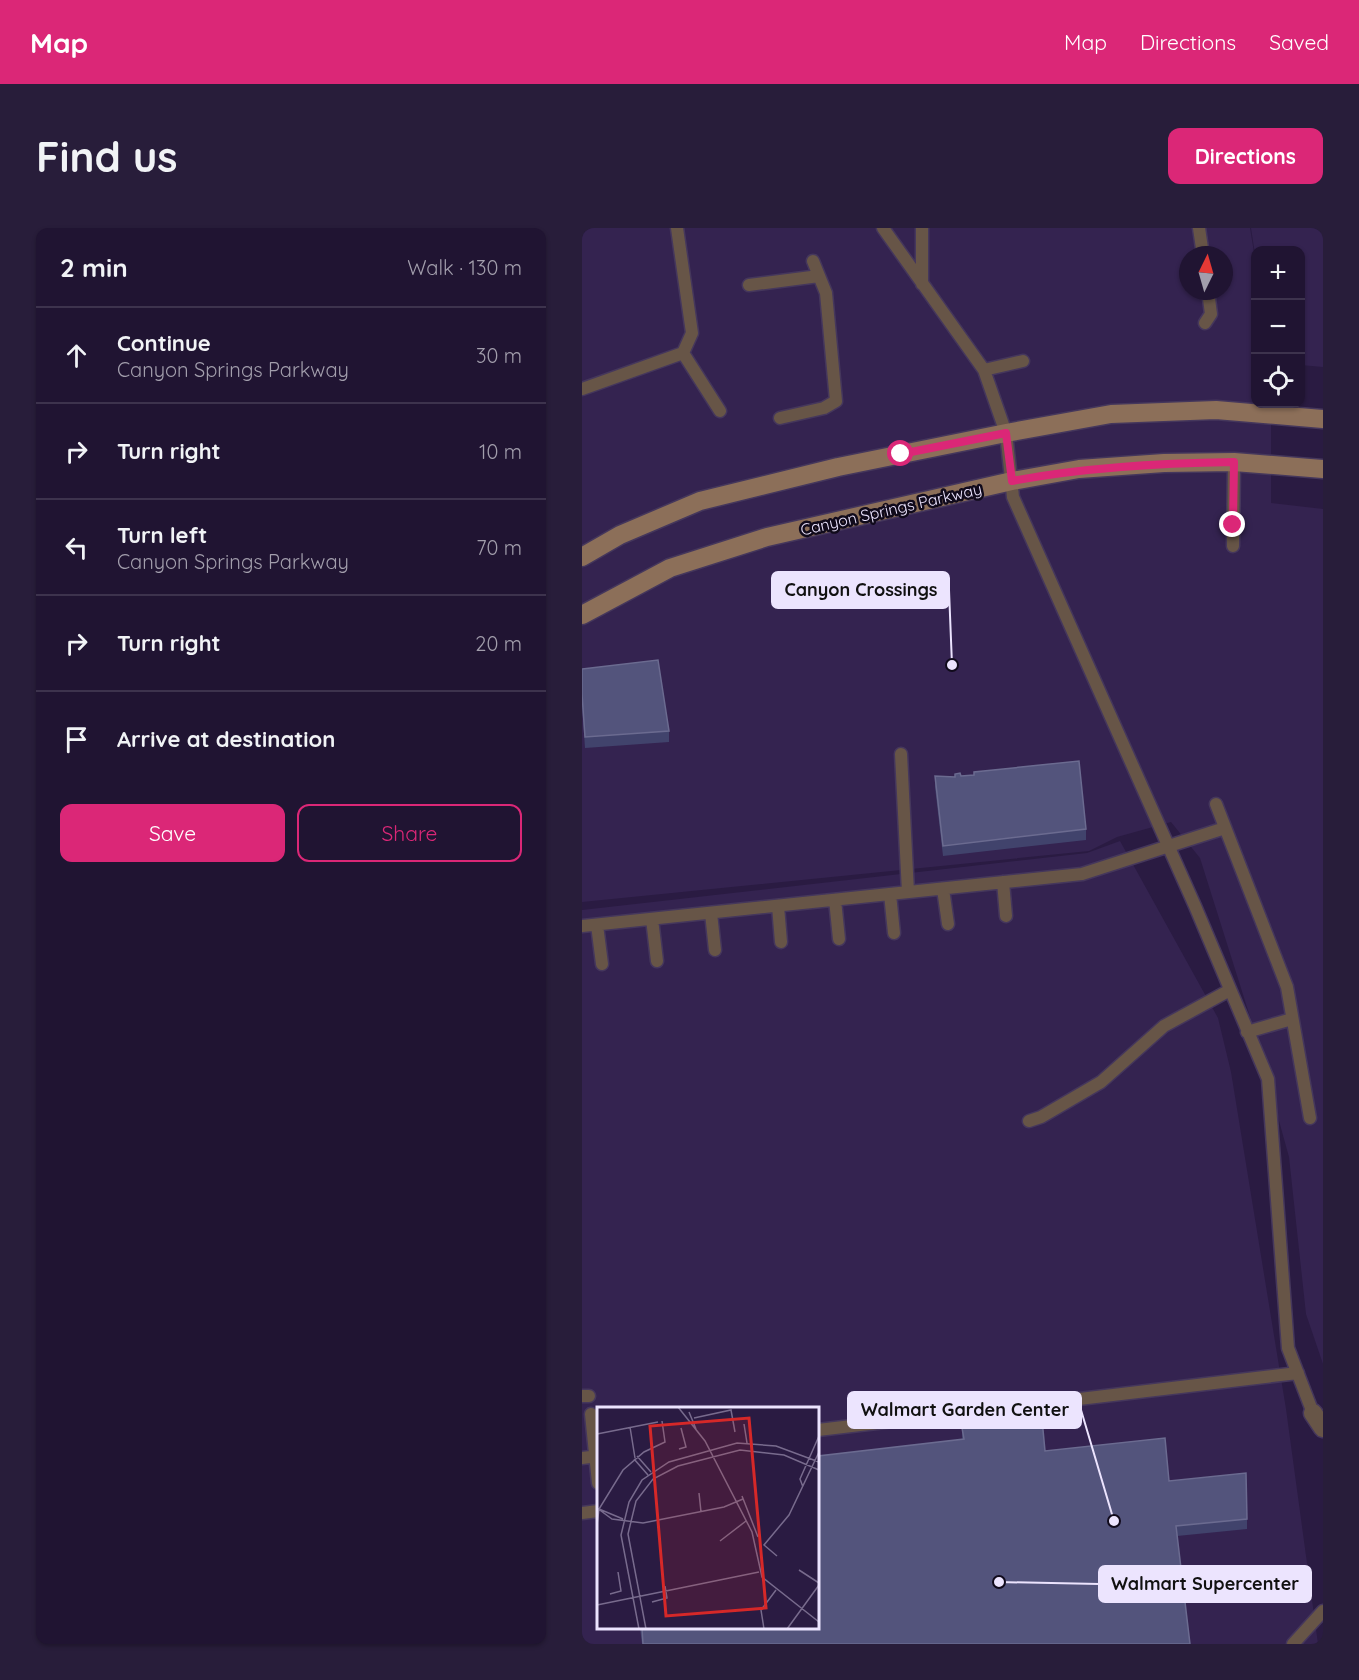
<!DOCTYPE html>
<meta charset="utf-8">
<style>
body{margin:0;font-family:Quicksand,sans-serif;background:#281d3a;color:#f1f3f6}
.controls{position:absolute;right:18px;top:18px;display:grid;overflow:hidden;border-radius:12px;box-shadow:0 2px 4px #0004}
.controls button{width:54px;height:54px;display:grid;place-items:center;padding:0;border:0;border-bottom:2px solid #3d334d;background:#201432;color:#f1f3f6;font:30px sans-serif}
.compass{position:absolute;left:597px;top:18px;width:54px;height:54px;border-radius:50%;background:#201432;box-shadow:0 2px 4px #0004;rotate:5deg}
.stop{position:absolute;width:18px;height:18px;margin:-14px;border:4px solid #db2777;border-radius:50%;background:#fff}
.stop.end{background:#db2777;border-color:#fff;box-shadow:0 2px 6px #0008}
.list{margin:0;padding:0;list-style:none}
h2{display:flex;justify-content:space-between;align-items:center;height:78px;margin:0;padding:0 24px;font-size:26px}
h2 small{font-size:20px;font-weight:400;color:#a29eac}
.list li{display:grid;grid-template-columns:39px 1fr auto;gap:18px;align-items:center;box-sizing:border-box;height:96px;padding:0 24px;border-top:2px solid #3d334d}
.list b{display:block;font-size:22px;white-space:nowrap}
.list p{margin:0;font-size:20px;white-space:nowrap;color:#a29eac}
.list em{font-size:20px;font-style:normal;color:#a29eac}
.actions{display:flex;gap:12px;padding:18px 24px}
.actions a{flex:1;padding:14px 0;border:2px solid #db2777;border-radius:12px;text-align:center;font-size:21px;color:#db2777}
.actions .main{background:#db2777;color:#fff}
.icon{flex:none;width:33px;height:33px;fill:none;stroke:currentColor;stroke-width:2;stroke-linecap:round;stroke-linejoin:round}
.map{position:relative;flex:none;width:741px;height:1416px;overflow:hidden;border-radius:12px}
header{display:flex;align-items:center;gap:36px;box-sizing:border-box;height:84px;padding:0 30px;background:#db2777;color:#fff}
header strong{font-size:28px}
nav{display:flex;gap:33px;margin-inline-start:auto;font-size:21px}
.intro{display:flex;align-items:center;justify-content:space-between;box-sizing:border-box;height:144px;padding:0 36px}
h1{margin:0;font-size:42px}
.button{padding:15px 27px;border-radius:12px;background:#db2777;color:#fff;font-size:21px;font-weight:700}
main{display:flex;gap:36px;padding:0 36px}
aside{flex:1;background:#201432;border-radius:12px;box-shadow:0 2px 4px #0004}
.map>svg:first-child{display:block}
.built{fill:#342350;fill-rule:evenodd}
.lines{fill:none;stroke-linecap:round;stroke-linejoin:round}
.lane-casing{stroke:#45375c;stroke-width:15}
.street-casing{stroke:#45375c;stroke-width:21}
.secondary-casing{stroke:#45375c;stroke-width:21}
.lane{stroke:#675547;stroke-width:12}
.street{stroke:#675547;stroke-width:18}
.secondary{stroke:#8c6f59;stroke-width:18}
.wall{fill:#41436c}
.building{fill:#53547c;stroke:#6b6b90;stroke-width:1.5}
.route{stroke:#db2777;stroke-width:8}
.labels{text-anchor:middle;stroke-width:5;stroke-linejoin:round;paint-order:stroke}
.street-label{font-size:16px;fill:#ece4fe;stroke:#100a1b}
.inset-road{fill:none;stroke:#786b8d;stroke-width:1.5}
.view{fill:#d62828;fill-opacity:0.15;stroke:#d62828;stroke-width:3}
.inset-edge{fill:none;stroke:#ece4fe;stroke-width:3}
.leader{fill:none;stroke:#ece4fe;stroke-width:2}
.callout-dot{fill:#ece4fe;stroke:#100a1b;stroke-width:2}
.callout{fill:#ece4fe;stroke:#ece4fe;stroke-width:2}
.callout-label{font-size:18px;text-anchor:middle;font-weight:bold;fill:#111}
</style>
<header>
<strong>Map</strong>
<nav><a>Map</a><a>Directions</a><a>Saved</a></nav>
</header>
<div class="intro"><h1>Find us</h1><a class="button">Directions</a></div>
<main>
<aside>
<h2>2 min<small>Walk · 130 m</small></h2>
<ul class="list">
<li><svg class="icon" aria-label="ahead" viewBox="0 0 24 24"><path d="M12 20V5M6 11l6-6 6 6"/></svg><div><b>Continue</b><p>Canyon Springs Parkway</p></div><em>30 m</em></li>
<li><svg class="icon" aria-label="right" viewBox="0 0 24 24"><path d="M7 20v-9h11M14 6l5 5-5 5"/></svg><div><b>Turn right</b></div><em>10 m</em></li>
<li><svg class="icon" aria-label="left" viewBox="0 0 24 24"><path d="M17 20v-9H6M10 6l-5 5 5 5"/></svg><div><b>Turn left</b><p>Canyon Springs Parkway</p></div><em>70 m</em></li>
<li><svg class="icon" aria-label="right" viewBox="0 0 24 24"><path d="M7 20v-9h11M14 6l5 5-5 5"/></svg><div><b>Turn right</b></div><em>20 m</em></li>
<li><svg class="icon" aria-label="arrive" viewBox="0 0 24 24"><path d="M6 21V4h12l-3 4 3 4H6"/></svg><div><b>Arrive at destination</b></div></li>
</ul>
<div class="actions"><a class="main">Save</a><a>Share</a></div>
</aside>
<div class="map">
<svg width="741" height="1416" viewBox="0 0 741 1416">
<rect width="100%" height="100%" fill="#2a1b42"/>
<path class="built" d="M 0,0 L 668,0 L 674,37 L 674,176 L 689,176 L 689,275 L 741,281 L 741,1136 L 724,1086 L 707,929 L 670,795 L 618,630 L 589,594 L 535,609 L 507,623 L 0,674 ZM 606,27 L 642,27 L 642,63 L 606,63 Z
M 669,0 L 741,0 L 741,139 L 719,137 L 718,22 L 674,22 L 673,26 Z
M 538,613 L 636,790 L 649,844 L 704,1181 L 736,1416 L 0,1416 L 0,682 L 505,625 ZM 16,1180 L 236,1180 L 236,1400 L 16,1400 Z"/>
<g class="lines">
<g class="lane-casing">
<path id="lane" d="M 301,0 L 402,142 L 424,205 L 431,269 L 613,678 L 686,851 L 706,1120 L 731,1185
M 617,0 L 621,27
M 340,56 L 340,0
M 167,57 L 237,48
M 623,95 L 629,86 L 626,63
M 101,125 L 138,183
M 402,142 L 441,133
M 0,161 L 101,125 L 110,105 L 95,0
M 198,190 L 242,180 L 254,173 L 244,65 L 231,33
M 651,318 L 652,234
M 319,526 L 326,664
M 634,576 L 705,759 L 728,890
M 421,654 L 424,688
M 361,661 L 366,696
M 308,666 L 312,705
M 253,672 L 257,711
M 196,678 L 199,714
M 129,685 L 133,722
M 70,691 L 75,733
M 15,697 L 20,736
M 0,698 L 500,646 L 643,600
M 665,804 L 710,791
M 447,893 L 459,889 L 519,854 L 582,798 L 648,762
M 0,1168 L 7,1168
M 9,1186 L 16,1255
M 236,1202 L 716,1145
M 0,1230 L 16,1228
M 0,1285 L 16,1283
M 711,1416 L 741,1383"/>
</g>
<g class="street-casing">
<path id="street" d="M 731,1185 L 741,1200"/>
</g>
<g class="secondary-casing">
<path id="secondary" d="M 0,329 L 38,307 L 118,273 L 256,239 L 424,205 L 529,186 L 634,182 L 741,191
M 0,387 L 88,340 L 185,309 L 430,253 L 497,241 L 582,235 L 652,234 L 741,241"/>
</g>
<use href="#lane" class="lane"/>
<use href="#street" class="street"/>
<use href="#secondary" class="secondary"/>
</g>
<path class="wall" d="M 0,441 L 87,503 L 87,514 L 3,520 L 0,477 Z
M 353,548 L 373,549 L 379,548 L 504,601 L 504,612 L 361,628 L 353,559 Z
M 380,1200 L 463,1223 L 587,1253 L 665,1291 L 665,1301 L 595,1308 L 608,1416 L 60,1416 L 58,1400 L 236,1400 L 380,1211 Z"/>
<path class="building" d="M 76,432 L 87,503 L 3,509 L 0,466 L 0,441 Z
M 497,533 L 504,601 L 361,618 L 353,548 L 373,549 L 373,546 L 378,545 L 379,548 L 392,547 L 392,544 Z
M 460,1191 L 463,1223 L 583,1210 L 587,1253 L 664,1245 L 665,1291 L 594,1298 L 608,1416 L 61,1416 L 60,1400 L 236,1400 L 236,1228 L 382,1211 L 380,1200 Z"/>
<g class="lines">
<path class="route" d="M 319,226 L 424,205 L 430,253 C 504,239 577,235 652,234 L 651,297"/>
</g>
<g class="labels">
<g class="street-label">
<text transform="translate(309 281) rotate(-13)" y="6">Canyon Springs Parkway</text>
</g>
</g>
<g transform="translate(15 1179)">
<rect width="222" height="222" fill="#2a1b42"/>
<path class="inset-road" d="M 81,0 L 108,34 L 155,125 L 165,170 L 222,215M 92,5 L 99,22M 97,11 L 134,3 L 138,25M 147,17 L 150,36M 33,20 L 38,51M 0,27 L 61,15M 82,42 L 89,40 L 84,21M 40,49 L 54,65M 37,52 L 51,68M 206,80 L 203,72 L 222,29M 102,86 L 104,105M 145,89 L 161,130M 0,101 L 15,112 L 46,116 L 127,100 L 146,92M 2,102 L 26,112M 0,118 L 2,102 L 26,63 L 47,45 L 68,35 L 65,14M 123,134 L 149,114M 180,149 L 167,138 L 192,108 L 222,45M 202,163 L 222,176M 13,187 L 24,184 L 21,165M 55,195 L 70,191 L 68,179M 0,198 L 162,165M 42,222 L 24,128 L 32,95 L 45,73 L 72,55 L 140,36 L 179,39 L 222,55M 49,222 L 31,127 L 39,94 L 56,72 L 81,59 L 143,43 L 187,48 L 222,63M 167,222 L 164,203 L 179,183M 190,222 L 222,178"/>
<path class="view" d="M 152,11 L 169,201 L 69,209 L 53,19 Z"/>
<rect width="222" height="222" class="inset-edge"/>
</g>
<path class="leader" d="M370 437L367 362M532 1293L499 1182M417 1354L517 1356"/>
<g class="callout-dot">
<circle cx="370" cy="437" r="6"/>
<circle cx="532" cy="1293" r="6"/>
<circle cx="417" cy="1354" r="6"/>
</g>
<g class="callout">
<rect x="190" y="344" width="177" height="36" rx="6"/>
<rect x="266" y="1164" width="233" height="36" rx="6"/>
<rect x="517" y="1338" width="212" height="36" rx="6"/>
</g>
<g class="callout-label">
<text x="279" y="368">Canyon Crossings</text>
<text x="383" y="1188">Walmart Garden Center</text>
<text x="623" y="1362">Walmart Supercenter</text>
</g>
</svg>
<div class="controls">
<button>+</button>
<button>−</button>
<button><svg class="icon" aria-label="locate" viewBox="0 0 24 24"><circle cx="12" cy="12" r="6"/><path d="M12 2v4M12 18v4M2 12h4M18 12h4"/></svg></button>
</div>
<svg class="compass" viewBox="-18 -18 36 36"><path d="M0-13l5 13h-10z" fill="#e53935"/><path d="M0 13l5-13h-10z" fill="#a29eac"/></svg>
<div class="stop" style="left:319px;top:226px"></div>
<div class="stop end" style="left:651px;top:297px"></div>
</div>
</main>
